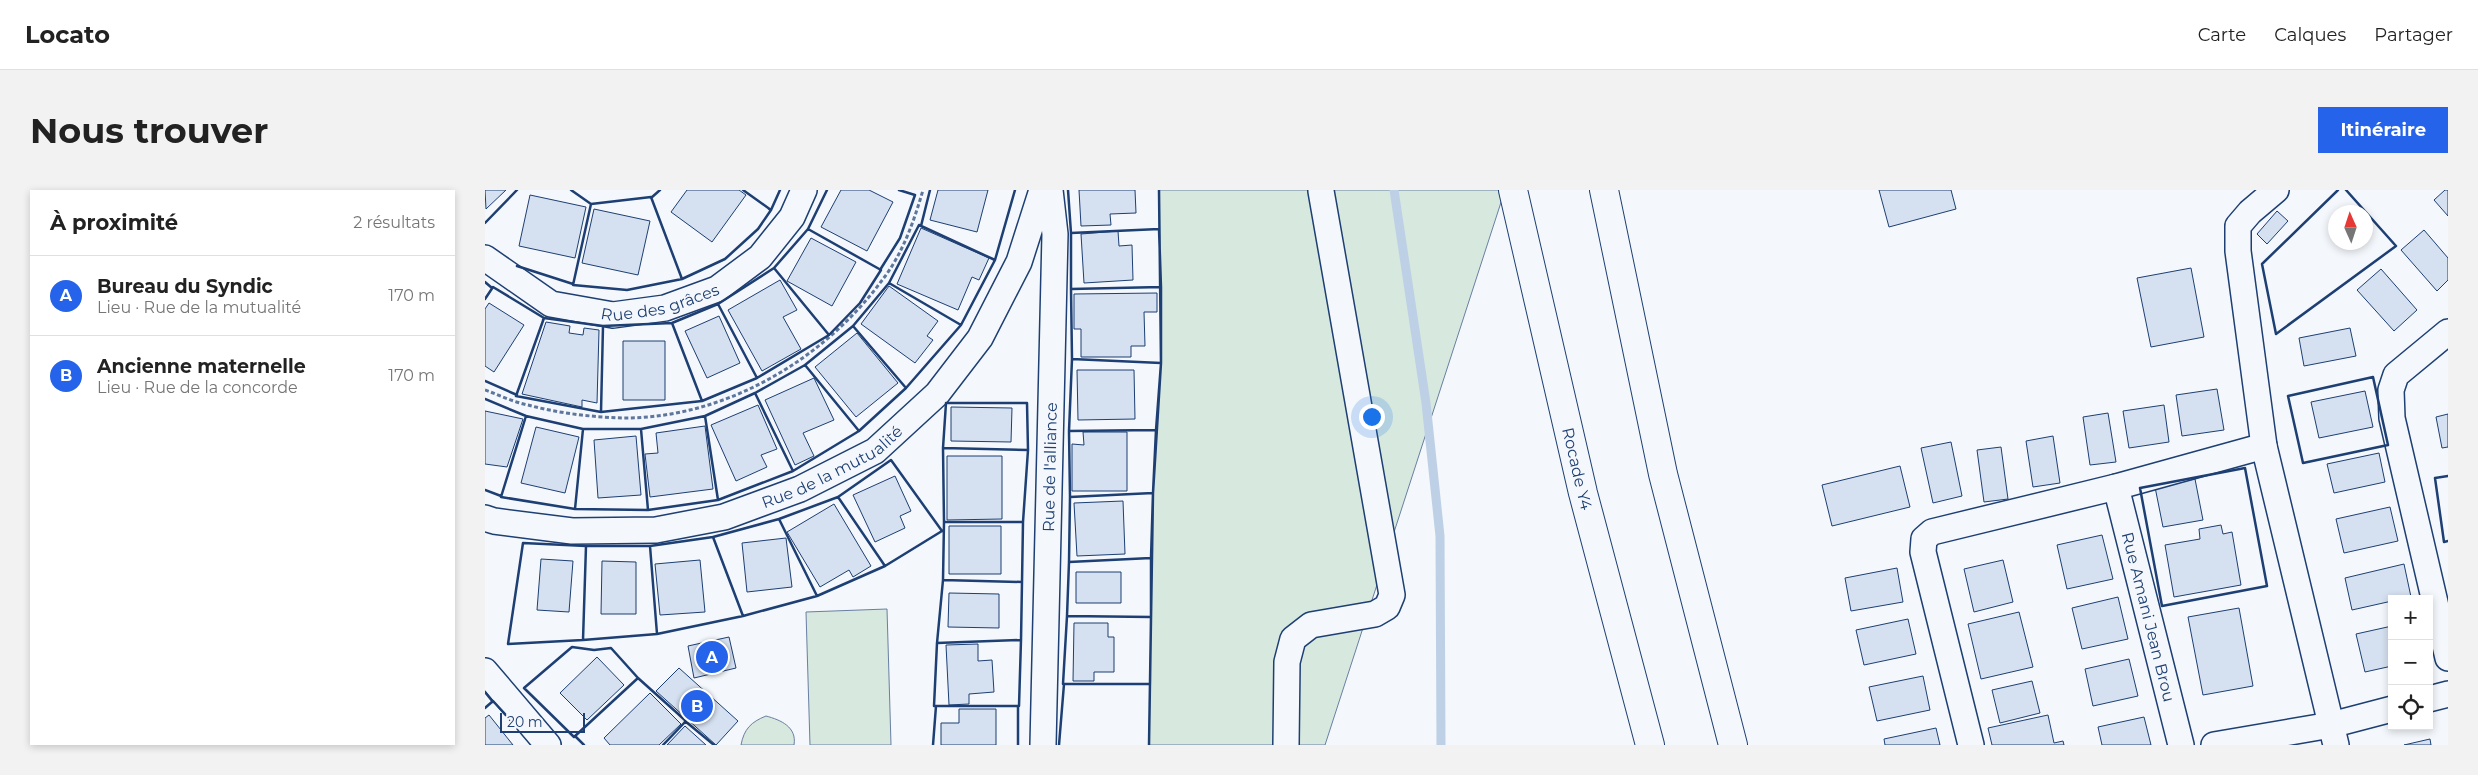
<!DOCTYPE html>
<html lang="fr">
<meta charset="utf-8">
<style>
body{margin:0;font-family:Montserrat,sans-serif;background:#f2f2f2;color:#222}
.controls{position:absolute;right:15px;bottom:15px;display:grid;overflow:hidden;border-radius:0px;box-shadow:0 2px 8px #0003}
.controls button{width:45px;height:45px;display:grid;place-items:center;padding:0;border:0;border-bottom:1px solid #e0e0e0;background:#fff;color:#222;font:25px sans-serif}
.compass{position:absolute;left:1843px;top:15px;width:45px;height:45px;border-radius:50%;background:#fff;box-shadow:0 2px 8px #0003;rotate:357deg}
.scale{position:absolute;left:15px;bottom:12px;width:85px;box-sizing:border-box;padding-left:5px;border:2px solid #1d3f73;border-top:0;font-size:14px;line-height:18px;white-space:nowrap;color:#1d3f73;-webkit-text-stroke:4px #f4f7fb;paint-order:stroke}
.you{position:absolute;left:886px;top:226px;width:18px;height:18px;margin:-12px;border:4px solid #fff;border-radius:50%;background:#1a73e8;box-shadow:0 0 0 8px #1a73e833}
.badge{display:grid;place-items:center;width:32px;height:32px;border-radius:50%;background:#2563eb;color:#fff;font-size:16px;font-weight:700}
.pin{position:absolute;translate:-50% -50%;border:2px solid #fff;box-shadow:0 1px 5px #0006}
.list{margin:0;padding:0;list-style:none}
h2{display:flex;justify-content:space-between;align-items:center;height:65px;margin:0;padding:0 20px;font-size:21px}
h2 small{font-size:16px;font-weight:400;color:#767676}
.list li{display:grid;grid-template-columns:32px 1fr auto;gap:15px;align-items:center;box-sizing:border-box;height:80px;padding:0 20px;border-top:1px solid #e0e0e0}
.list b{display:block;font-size:19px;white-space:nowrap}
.list p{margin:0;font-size:16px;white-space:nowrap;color:#767676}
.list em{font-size:16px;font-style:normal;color:#767676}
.icon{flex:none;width:28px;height:28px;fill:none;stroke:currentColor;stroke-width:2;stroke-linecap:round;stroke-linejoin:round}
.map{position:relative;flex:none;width:1963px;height:555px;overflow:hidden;border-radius:0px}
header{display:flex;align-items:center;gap:30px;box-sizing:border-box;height:70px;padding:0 25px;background:#fff;border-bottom:1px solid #e0e0e0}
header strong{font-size:24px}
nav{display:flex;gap:28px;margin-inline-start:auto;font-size:18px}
.intro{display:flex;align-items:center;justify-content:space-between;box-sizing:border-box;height:120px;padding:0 30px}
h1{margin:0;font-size:35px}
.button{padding:12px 22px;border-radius:0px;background:#2563eb;color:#fff;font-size:18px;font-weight:700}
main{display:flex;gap:30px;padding:0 30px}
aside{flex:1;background:#fff;border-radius:0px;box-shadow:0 2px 8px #0003}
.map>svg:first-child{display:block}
.green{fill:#d7e8df;stroke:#687fa3}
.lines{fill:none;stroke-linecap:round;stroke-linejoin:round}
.stream{stroke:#bed0e5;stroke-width:9}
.building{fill:#d5e0f0;stroke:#1d3f73}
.street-casing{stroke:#1d3f73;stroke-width:28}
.highway-casing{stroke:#1d3f73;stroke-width:30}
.path{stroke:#5e769c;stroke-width:3;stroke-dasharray:4 2.5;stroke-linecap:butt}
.street{stroke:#f4f7fb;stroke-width:25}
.highway{stroke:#f4f7fb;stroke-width:28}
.wall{stroke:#1d3f73;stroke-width:2.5}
.labels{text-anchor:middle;stroke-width:4;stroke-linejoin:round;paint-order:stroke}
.street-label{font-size:16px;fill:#1d3f73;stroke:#f4f7fb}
</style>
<header>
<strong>Locato</strong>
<nav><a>Carte</a><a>Calques</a><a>Partager</a></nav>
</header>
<div class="intro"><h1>Nous trouver</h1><a class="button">Itinéraire</a></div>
<main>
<aside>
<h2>À proximité<small>2 résultats</small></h2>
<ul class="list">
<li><span class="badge">A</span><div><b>Bureau du Syndic</b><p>Lieu · Rue de la mutualité</p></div><em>170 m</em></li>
<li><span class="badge">B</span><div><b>Ancienne maternelle</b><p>Lieu · Rue de la concorde</p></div><em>170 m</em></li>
</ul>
</aside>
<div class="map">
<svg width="1963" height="555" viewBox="0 0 1963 555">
<rect width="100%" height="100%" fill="#f4f7fb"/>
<path class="green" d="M 674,0 L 1020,0 L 840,555 L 664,555 L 668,303 L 676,173 Z
M 402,419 L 406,555 L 325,555 L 321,422 Z
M 281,526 C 296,530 312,537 309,555 L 256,555 C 259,539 266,532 281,526 Z"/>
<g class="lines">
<path class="stream" d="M 909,0 L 941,213 L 955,346 L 956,555"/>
</g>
<path class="building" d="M 0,0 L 21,0 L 1,19 Z
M 202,0 L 254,0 L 261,5 L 227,52 L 186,22 Z
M 356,0 L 384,0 L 408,12 L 382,61 L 336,37 Z
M 453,0 L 503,0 L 492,42 L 445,30 Z
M 594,0 L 650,0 L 651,23 L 625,24 L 626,35 L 596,36 Z
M 1394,0 L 1466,0 L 1471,19 L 1404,37 Z
M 1960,0 L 1963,0 L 1963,26 L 1949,10 Z
M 45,5 L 101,17 L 90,68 L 34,56 Z
M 109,19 L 165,31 L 153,85 L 97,73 Z
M 1792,21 L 1803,31 L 1782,54 L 1772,44 Z
M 436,38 L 504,68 L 494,90 L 487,87 L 473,120 L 412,94 Z
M 1939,40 L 1963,68 L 1963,90 L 1952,101 L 1916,60 Z
M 633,41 L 634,56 L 647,55 L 648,90 L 599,93 L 596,44 Z
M 326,48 L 371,72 L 347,116 L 302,91 Z
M 1706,78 L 1719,147 L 1666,157 L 1652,88 Z
M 1896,79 L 1932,120 L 1909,141 L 1872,100 Z
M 295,90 L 312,120 L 298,127 L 316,159 L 277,181 L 243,120 Z
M 404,96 L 453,131 L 442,146 L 448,150 L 430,173 L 376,134 Z
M 672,103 L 672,122 L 659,122 L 660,156 L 646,156 L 646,167 L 596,167 L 596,139 L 589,139 L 589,104 Z
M 4,113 L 39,135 L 9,182 L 0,176 L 0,119 Z
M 234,126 L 255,173 L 222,188 L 200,141 Z
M 61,132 L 85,136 L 84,143 L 98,145 L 99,138 L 114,140 L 112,213 L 97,210 L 97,217 L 37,204 Z
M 1865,138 L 1871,166 L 1819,176 L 1814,148 Z
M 372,143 L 413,193 L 371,227 L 330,177 Z
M 138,151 L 180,151 L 180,210 L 138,210 Z
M 592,180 L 649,180 L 650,229 L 593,230 Z
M 329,188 L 349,230 L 318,243 L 329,266 L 310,275 L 280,210 Z
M 1732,199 L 1739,240 L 1697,246 L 1691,205 Z
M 1880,201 L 1888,237 L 1834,248 L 1826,212 Z
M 273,215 L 292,259 L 276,265 L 282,277 L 251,291 L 226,235 Z
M 1679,215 L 1684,252 L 1644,258 L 1638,221 Z
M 466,217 L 527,218 L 526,252 L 466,251 Z
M 0,221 L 38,229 L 22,277 L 0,274 Z
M 1623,223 L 1631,272 L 1605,275 L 1598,227 Z
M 1963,224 L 1963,257 L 1957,258 L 1951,227 Z
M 220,236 L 228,299 L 165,307 L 160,264 L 173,263 L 171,243 Z
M 51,237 L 94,247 L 80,303 L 36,293 Z
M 598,242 L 642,242 L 642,301 L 587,301 L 587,254 L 599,255 Z
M 151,246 L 156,305 L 113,308 L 109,250 Z
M 1568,246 L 1575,293 L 1548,297 L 1541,251 Z
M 1466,252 L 1477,306 L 1448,313 L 1436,258 Z
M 1516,257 L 1523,309 L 1499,312 L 1492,260 Z
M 1894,263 L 1900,292 L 1849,303 L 1842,274 Z
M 462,266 L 517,266 L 517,329 L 462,330 Z
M 1415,276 L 1425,317 L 1347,336 L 1337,295 Z
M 410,286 L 426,321 L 415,326 L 420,338 L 390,352 L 368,305 Z
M 1710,289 L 1718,330 L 1678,337 L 1670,297 Z
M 638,311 L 640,364 L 592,366 L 589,313 Z
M 349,314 L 386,376 L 368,387 L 364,380 L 335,397 L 302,342 Z
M 1905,317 L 1913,351 L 1859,363 L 1851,329 Z
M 1736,335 L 1738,344 L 1747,342 L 1756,395 L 1689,407 L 1680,355 L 1715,349 L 1714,339 Z
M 464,336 L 516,336 L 516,384 L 464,384 Z
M 1617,345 L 1628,389 L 1582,399 L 1572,355 Z
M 301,348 L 307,397 L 262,402 L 257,353 Z
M 56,369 L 88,371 L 84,422 L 52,420 Z
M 215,370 L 220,422 L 175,425 L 170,374 Z
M 1518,370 L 1528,412 L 1489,422 L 1479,379 Z
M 117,371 L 151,372 L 151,424 L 116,424 Z
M 1919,374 L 1926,407 L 1907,409 L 1907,411 L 1867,420 L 1860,388 Z
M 1412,378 L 1418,412 L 1366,421 L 1360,388 Z
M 591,382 L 636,382 L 636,413 L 591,413 Z
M 464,403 L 514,404 L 514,438 L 463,437 Z
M 1633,407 L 1643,449 L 1597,459 L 1587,418 Z
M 1754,418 L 1768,496 L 1718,505 L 1703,427 Z
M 1534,422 L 1548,477 L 1496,489 L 1483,434 Z
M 1423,429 L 1431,464 L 1379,475 L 1371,440 Z
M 589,433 L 623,433 L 623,447 L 629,447 L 629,482 L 609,482 L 609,491 L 588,491 Z
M 1907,436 L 1907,476 L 1880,482 L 1871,444 Z
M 244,447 L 251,478 L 209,488 L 203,456 Z
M 493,454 L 493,471 L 507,470 L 509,502 L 484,504 L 484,514 L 464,515 L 461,455 Z
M 112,467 L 139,495 L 102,530 L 75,503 Z
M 1644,469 L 1653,506 L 1608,516 L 1600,479 Z
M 194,478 L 253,531 L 231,555 L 171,501 Z
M 1438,486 L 1445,520 L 1392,531 L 1384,497 Z
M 1547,491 L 1555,523 L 1515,533 L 1507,500 Z
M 165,503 L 196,534 L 174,555 L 125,555 L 119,548 Z
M 474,519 L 511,519 L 511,555 L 456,555 L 456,533 L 474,533 Z
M 4,525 L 28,555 L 0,555 L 0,528 Z
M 1563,525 L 1569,553 L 1578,551 L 1579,555 L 1507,555 L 1503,538 Z
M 1659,527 L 1666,555 L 1617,555 L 1613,537 Z
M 200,536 L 221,555 L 182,555 Z
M 1451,538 L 1455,555 L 1400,555 L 1399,549 Z
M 1945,549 L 1946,555 L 1919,555 Z"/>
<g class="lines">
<g class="street-casing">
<g id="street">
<path d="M 1791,0 L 1765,22 L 1753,36 L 1753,61 L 1779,256 L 1851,555"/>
<path id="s1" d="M 0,68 L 66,114 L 128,125 L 180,118 L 232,99 L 275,67 L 307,27 L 319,0"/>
<path d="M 1963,142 L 1911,185 L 1906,200 L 1907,228 L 1963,468"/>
<path id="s2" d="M 1631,297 L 1696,555"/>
<path id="s3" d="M 0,328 L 9,331 L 87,341 L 171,340 L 239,327 L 315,299 L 390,261 L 452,204 L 495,148 L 534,72 L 557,0"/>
<path d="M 0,481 L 63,555"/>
<path d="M 1944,509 L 1963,504"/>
<path id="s4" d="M 558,555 L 570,44 L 565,0"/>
<path d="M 801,555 L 802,472 L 808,449 L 826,435 L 890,424 L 902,417 L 907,405 L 836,1"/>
<path d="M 1486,555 L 1438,362 L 1439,349 L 1447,342 L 1631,297 L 1779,256"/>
<path d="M 1729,555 L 1846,535 L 1907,519"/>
</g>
</g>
<g class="highway-casing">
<g id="highway">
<path id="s5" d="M 1028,0 L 1098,303 L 1165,555"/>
<path d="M 1119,0 L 1178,284 L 1248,555"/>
</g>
</g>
<path class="path" d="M 0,200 C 14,205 28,212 43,215 C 72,223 106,227 137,228 C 239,229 339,170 398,89 C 418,63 429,31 438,0"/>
<use href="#street" class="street"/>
<use href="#highway" class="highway"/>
<path class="wall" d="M 86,0 L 106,14
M 583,0 L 586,43 L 588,43
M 1853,0 L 1777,74 L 1791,144 L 1911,56 L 1861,0
M 166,7 L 197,89 L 142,100 L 88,95 L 106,14 Z
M 166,8 L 175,0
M 284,19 L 286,20 L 295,0
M 0,33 L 32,0
M 434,35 L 510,70 L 476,135 L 404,93 Z
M 436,36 L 445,0
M 323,39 L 396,80 L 375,113 L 344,145 L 289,78 Z
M 323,39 L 342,0
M 674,39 L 676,97 L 586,99 L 586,43 Z
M 508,69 L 510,70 L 530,0
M 32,76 L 88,94
M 289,78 L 344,145 L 272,188 L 233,114 Z
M 395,80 L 415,48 L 430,5 L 414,0
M 196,87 L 197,89 L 240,69 L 273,39 L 286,20 L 258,0
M 0,92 L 7,98
M 404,93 L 476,135 L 421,198 L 368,136 Z
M 676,97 L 676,173 L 587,169 L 586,99 Z
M 0,109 L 8,97 L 59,128 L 58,130
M 233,114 L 272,188 L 217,211 L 187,133 Z
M 59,128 L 118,136 L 116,222 L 31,206 Z
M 187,133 L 217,211 L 116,222 L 118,136 Z
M 368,136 L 421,198 L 374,241 L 320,175 Z
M 587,169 L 676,173 L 671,240 L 584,241 Z
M 320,175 L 374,241 L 308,281 L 270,203 Z
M 1888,187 L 1903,255 L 1818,273 L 1803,206 Z
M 0,191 L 32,205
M 270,203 L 308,281 L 233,310 L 220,226 Z
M 0,209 L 41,226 L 41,227
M 461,213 L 542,213 L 543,260 L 458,258 Z
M 41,226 L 98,239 L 90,319 L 16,307 Z
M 220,226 L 233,310 L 163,320 L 156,239 Z
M 98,239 L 156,239 L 163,320 L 90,319 Z
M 671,240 L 668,303 L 585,307 L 584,241 Z
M 458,258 L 543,260 L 538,332 L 459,332 Z
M 406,270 L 457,341 L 400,376 L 353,307 Z
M 1760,278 L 1782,396 L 1677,416 L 1655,298 Z
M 1963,286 L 1950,288 L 1959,352 L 1963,351
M 0,300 L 16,306
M 668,303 L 666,368 L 584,372 L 585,307 Z
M 353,307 L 400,376 L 332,406 L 294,329 Z
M 294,329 L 332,406 L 258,426 L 228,347 Z
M 459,332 L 538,332 L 537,392 L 458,390 Z
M 228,347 L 258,426 L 172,444 L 165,356 Z
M 38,353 L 101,356 L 98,450 L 23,454 Z
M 101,356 L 165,356 L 172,444 L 98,450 Z
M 666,368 L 666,427 L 582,426 L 584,372 Z
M 458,390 L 537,392 L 536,450 L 452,453 Z
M 582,426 L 666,427 L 665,494 L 578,494 Z
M 536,450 L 534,516 L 449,516 L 452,453 Z
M 87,457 L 109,460 L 126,458 L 153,488 L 89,547 L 39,498 Z
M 153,488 L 201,531 L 178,555
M 0,502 L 8,512
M 0,518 L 8,511 L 20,524
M 200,531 L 229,555
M 90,546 L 99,555
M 448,555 L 451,516
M 533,555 L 533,516
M 574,555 L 579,494
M 664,555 L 668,303 L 676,173 L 674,0"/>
</g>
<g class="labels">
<g class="street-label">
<text dy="6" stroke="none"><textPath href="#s1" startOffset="192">Rue des grâces</textPath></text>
<text dy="6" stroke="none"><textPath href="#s3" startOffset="361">Rue de la mutualité</textPath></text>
<text dy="6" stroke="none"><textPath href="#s4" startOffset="278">Rue de l'alliance</textPath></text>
<text dy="6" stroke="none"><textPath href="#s5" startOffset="286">Rocade Y4</textPath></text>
<text dy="6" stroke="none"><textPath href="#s2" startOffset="134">Rue Amani Jean Brou</textPath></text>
</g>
</g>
</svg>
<div class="controls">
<button>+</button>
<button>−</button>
<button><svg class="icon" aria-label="locate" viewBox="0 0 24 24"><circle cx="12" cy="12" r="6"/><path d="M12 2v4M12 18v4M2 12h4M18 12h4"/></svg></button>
</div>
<svg class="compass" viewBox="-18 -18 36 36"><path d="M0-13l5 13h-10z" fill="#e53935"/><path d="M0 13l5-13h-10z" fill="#767676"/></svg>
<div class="scale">20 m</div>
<div class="you"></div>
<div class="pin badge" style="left:227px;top:467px">A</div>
<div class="pin badge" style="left:212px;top:516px">B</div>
</div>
</main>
